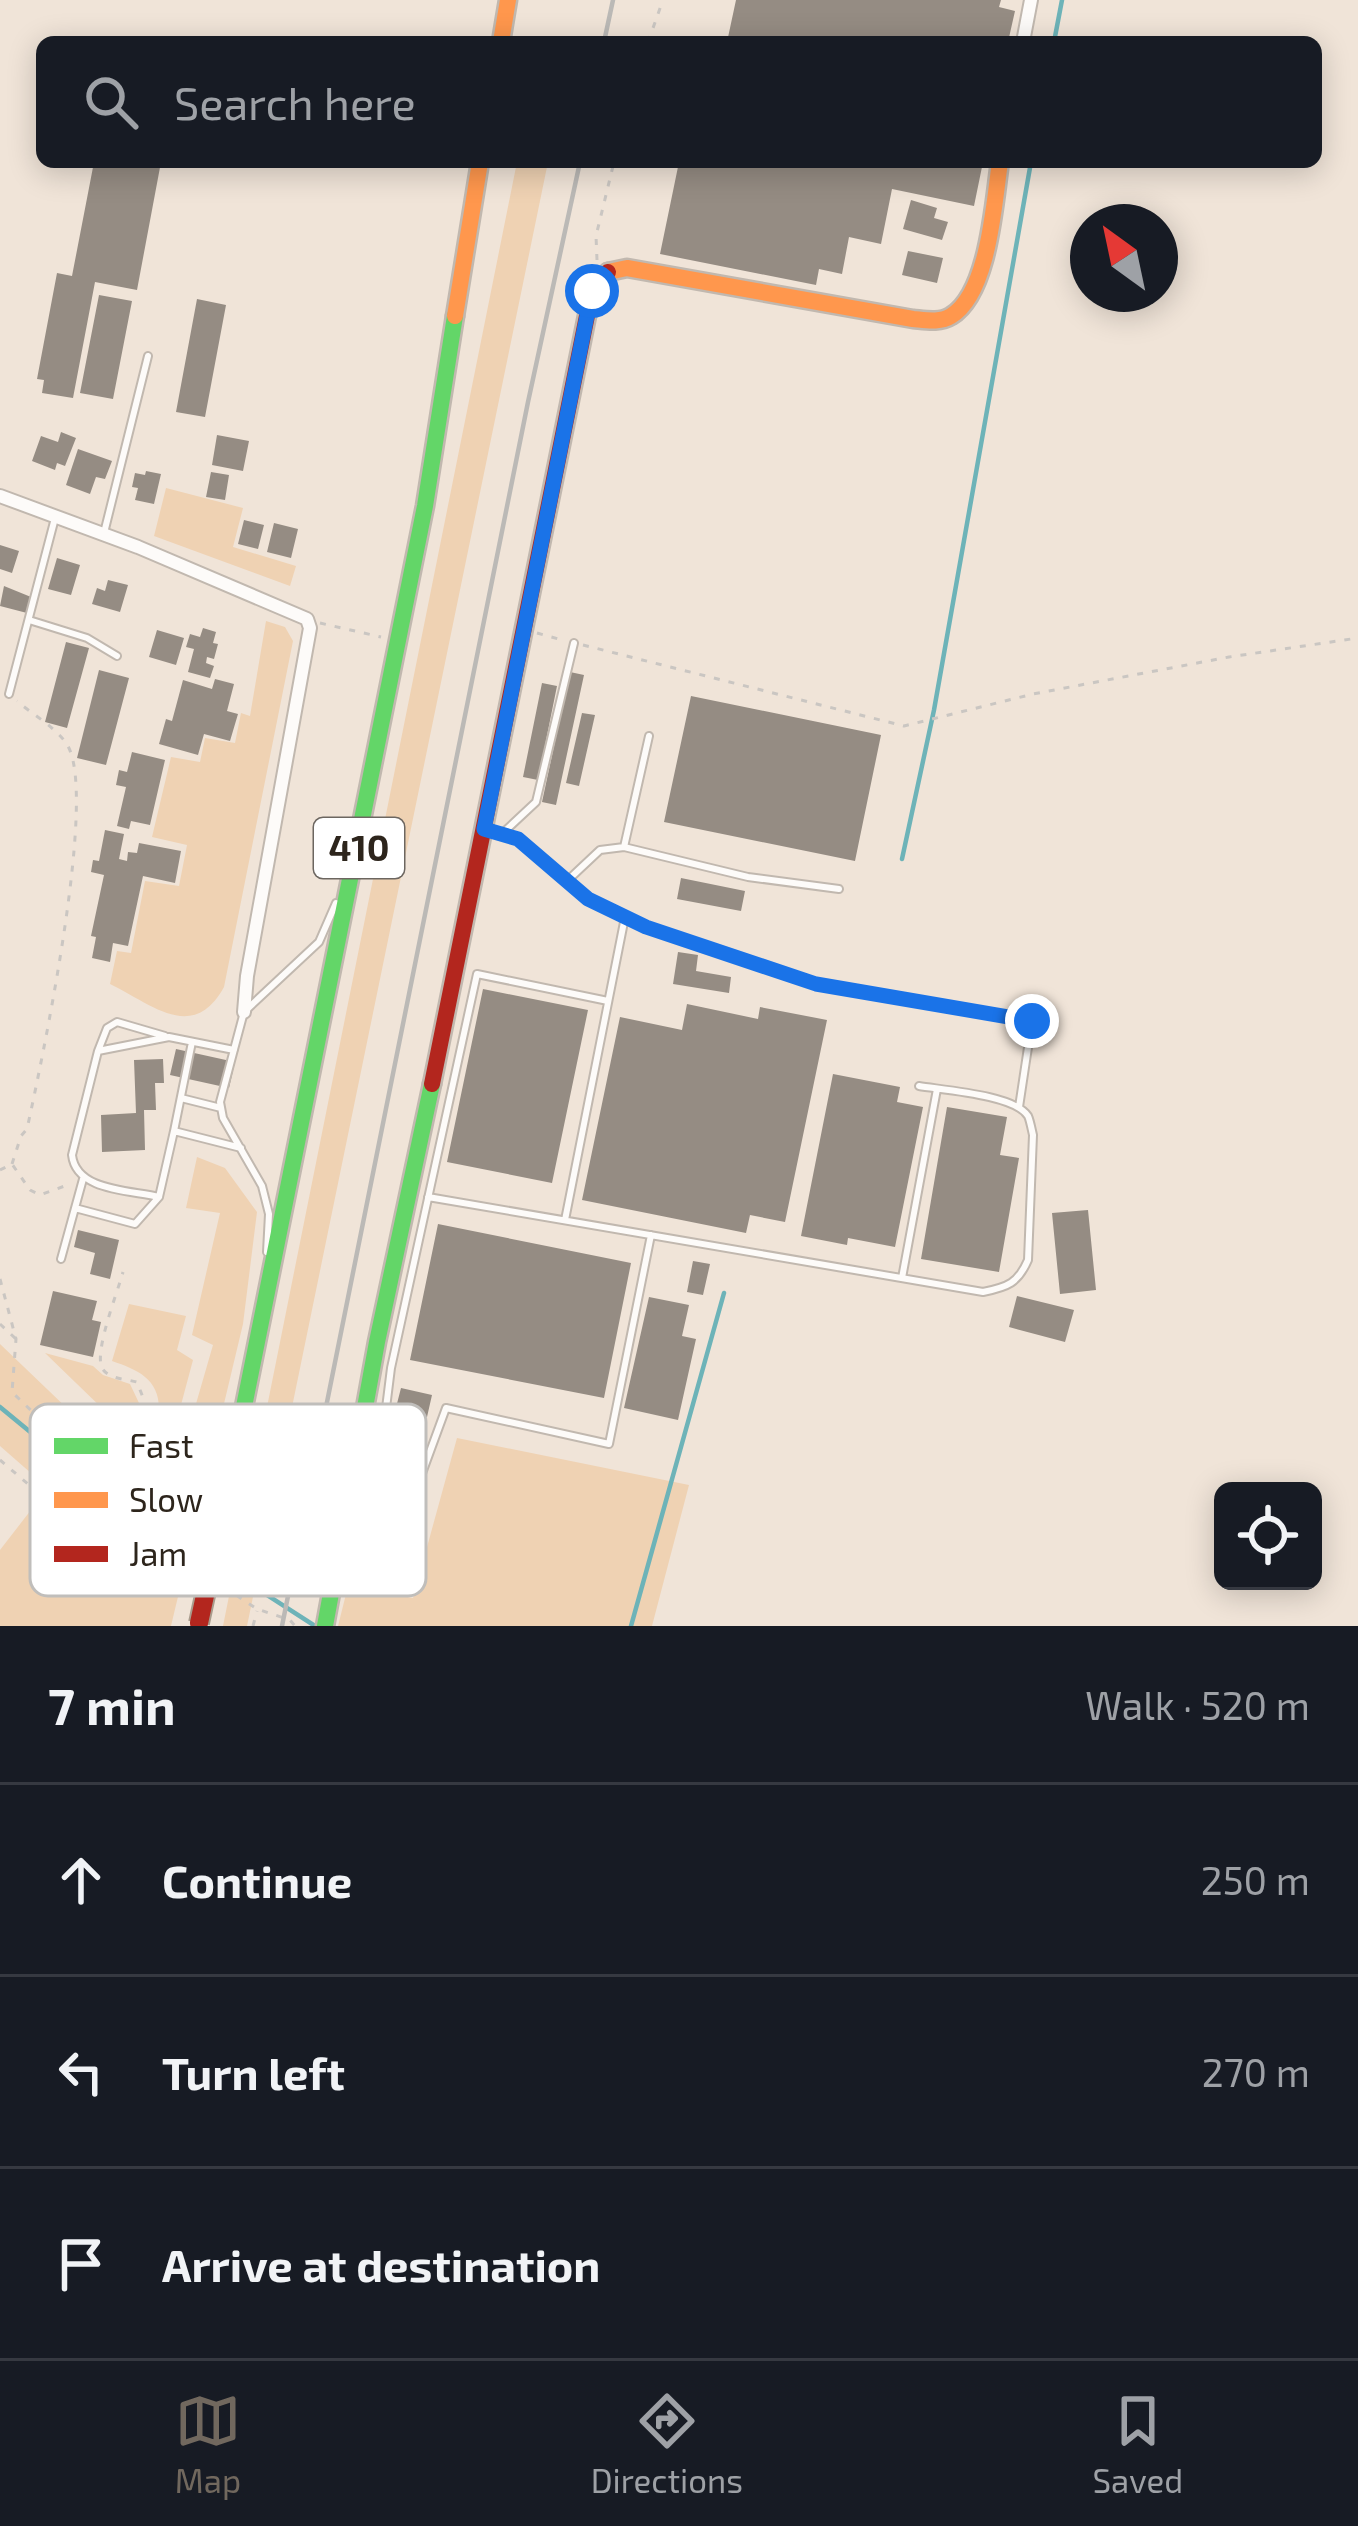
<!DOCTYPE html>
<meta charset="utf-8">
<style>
body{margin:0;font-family:"Exo 2",sans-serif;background:#20242c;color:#f1f3f6}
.controls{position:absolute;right:36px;bottom:36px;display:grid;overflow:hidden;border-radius:18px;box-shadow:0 6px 30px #0003}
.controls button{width:108px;height:108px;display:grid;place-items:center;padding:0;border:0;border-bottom:3px solid #363941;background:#171b24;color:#f1f3f6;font:60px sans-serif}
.compass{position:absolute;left:1070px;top:204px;width:108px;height:108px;border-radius:50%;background:#171b24;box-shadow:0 6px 30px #0003;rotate:327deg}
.stop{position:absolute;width:36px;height:36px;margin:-27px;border:9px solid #1a73e8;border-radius:50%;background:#fff}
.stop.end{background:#1a73e8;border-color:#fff;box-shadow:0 3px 12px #0008}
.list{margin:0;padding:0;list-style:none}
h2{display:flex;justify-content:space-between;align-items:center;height:156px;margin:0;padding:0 48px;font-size:51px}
h2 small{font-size:39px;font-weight:400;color:#9ea1a6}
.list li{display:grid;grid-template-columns:78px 1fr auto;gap:36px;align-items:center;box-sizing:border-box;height:192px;padding:0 48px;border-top:3px solid #363941}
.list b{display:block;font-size:45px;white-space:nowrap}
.list em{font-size:39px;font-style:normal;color:#9ea1a6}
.icon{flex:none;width:66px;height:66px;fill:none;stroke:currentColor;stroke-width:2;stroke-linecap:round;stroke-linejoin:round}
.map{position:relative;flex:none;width:1358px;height:1626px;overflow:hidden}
.search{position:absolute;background:#171b24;box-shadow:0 6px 30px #0003;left:36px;right:36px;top:36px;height:132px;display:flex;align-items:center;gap:30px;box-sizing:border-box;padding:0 42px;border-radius:18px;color:#9ea1a6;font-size:45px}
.sheet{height:732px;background:#171b24}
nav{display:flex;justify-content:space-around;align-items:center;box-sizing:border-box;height:168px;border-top:3px solid #363941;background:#171b24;font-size:33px;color:#9ea1a6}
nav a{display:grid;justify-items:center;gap:6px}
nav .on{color:#71685e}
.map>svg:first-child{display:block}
.green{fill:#efd2b3}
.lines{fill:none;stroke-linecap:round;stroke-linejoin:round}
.stream{stroke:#6db3b8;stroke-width:4.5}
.building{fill:#958c83}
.lane-casing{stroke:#c1b8af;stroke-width:10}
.street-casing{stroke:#c1b8af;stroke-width:16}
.fast-casing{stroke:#c1b8af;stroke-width:21}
.slow-casing{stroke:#c1b8af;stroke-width:21}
.jam-casing{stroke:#c1b8af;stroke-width:21}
.path{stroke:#cac6c2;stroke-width:3;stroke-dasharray:6 9;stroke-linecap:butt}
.lane{stroke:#fdfbf9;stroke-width:6}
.street{stroke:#fdfbf9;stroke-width:12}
.fast{stroke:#63d668;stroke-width:16}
.slow{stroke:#ff974d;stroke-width:16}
.jam{stroke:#b3261e;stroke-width:16}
.rail{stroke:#bbb9b6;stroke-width:4.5}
.jam-bridge-casing{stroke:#a99c8d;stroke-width:22;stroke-linecap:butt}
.jam-bridge{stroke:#b3261e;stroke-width:18}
.route{stroke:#1a73e8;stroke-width:15}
.labels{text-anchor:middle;stroke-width:12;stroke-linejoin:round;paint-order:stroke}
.shield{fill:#fff;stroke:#6c6660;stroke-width:3}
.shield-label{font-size:36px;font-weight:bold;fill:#2d251c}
.key{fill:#fff;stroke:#c0bebb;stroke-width:3}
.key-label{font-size:33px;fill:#2d251c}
</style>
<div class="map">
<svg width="1358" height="1626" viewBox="0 0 1358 1626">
<rect width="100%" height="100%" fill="#f0e4d8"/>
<path class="green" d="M 517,162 L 548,162 L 247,1626 L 223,1626 Z
M 166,488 L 243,508 L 233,547 L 296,566 L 290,586 L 154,536 Z
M 266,621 L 285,627 L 293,641 L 224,987 C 193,1043 153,1005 110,984 L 117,951 L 131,953 L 145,881 L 179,886 L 187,845 L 152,837 L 171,757 L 200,762 L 205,738 L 235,743 L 241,713 L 250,716 Z
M 197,1157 L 225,1168 L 257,1212 L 243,1324 L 171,1626 L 0,1626 L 0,1550 L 48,1488 L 0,1446 L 0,1344 L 167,1504 L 213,1345 L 192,1335 L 220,1213 L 186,1208 Z
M 129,1304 L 186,1316 L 177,1350 L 193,1360 L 170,1446 L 161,1461 L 154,1460 L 132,1438 L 159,1411 C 160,1379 138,1370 112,1361 Z
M 45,1353 L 93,1366 L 103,1375 L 130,1384 L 139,1403 L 118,1416 L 107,1413 Z
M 457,1438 L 689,1485 L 652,1626 L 338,1626 L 348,1586 L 413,1598 Z"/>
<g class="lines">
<path class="stream" d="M 1054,42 L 1062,0
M 902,859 L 934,710 L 1031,162
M 0,1407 L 91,1482 L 209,1558
M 219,1564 L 315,1626
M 631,1626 L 724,1293"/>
</g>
<path class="building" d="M 736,0 L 1001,0 L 999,7 L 1015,11 L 1008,42 L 727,42 Z
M 94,162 L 161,162 L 137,290 L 95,282 L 73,398 L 42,393 L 44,380 L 37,379 L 57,273 L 72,276 Z
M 679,162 L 983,162 L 974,206 L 892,189 L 881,244 L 849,237 L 842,274 L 819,269 L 816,285 L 660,254 Z
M 911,200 L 937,208 L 934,218 L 948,222 L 942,240 L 903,229 Z
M 908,251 L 943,258 L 937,283 L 902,275 Z
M 99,295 L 132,301 L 113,399 L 80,393 Z
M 197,299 L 226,305 L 205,417 L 176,412 Z
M 61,432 L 76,438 L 65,466 L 57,463 L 55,470 L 32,461 L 41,436 L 58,442 Z
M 217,435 L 249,441 L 243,471 L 212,465 Z
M 78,449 L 112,461 L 105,479 L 96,477 L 90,494 L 66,485 Z
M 146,471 L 161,474 L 154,504 L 135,500 L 138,488 L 132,487 L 135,473 L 145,475 Z
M 211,472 L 229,475 L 225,500 L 206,497 Z
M 244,520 L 264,525 L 258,549 L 238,544 Z
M 274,523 L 298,529 L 291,558 L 267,552 Z
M 0,545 L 19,551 L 12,573 L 0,569 Z
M 57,558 L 80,565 L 71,595 L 48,589 Z
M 108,580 L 128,585 L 120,612 L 92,604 L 97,588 L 105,591 Z
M 4,586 L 31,597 L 27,613 L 0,606 Z
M 203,628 L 216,632 L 213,643 L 218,644 L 214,659 L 207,657 L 206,663 L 214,666 L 210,678 L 188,672 L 194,649 L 186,647 L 190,634 L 200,637 Z
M 157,630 L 184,638 L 176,665 L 149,657 Z
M 66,642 L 89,648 L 67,728 L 45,722 Z
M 99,670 L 129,678 L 106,765 L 77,758 Z
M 570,672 L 584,675 L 556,805 L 542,802 Z
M 215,679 L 234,684 L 227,711 L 238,714 L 230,741 L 204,734 L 198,755 L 159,744 L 166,719 L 172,721 L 183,680 L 212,689 Z
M 542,683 L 557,686 L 538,780 L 523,777 Z
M 691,696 L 881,735 L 855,861 L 664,822 Z
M 582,713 L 595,715 L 579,786 L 566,783 Z
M 132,752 L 165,760 L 150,825 L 131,821 L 129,829 L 117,826 L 126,787 L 116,785 L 119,770 L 127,772 Z
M 105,830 L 124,834 L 119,859 L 127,861 L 128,852 L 137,853 L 139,843 L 181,851 L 175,883 L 143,876 L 128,946 L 113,943 L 110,962 L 92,958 L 96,937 L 91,936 L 104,875 L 91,872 L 93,860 L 99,861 Z
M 681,878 L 745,891 L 741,911 L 677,899 Z
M 678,952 L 698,955 L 696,971 L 731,977 L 729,993 L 673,984 Z
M 483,989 L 588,1010 L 552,1183 L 447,1162 Z
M 687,1004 L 758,1019 L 760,1007 L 827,1020 L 785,1222 L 750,1215 L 746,1233 L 582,1200 L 620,1017 L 682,1030 Z
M 176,1049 L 235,1062 L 229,1088 L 170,1075 Z
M 163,1059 L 164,1083 L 155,1083 L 156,1110 L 144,1110 L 145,1150 L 102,1152 L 101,1115 L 136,1113 L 134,1060 Z
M 833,1074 L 900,1087 L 897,1102 L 923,1107 L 895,1247 L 848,1238 L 847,1245 L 801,1236 Z
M 947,1107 L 1007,1117 L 1000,1155 L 1019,1158 L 999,1272 L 921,1259 Z
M 1088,1210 L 1096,1290 L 1060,1294 L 1052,1213 Z
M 438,1224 L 631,1263 L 604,1398 L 410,1360 Z
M 78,1230 L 119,1240 L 110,1279 L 90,1274 L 95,1253 L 74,1247 Z
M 693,1261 L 710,1264 L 703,1295 L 687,1292 Z
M 53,1291 L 97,1301 L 92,1320 L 101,1322 L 93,1357 L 40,1345 Z
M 1017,1296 L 1074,1310 L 1065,1342 L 1009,1327 Z
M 649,1297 L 689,1305 L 682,1336 L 696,1339 L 678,1420 L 624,1408 Z
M 401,1388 L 432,1395 L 427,1417 L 412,1414 L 409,1427 L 392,1423 Z"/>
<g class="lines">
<g class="lane-casing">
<path id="lane" d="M 104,533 L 148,356
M 29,620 L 87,638 L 117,656
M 9,694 L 55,518
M 488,830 L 518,839 L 588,899 L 645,927 L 816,984 L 1032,1021 L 1019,1107
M 505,831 L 536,802 L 574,643
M 624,847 L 649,736
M 567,881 L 600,850 L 624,847 L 748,877 L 839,889
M 234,1050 L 169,1037 L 98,1051 L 72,1155 C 76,1191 129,1190 159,1197 L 174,1131 L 241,1148
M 98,1051 L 107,1028 L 117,1022 L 165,1036
M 181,1098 L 221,1108
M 174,1131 L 192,1042
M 428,1197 L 983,1292 C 1008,1287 1018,1283 1028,1260 L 1033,1135 C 1032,1131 1030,1120 1028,1116 C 1015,1095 943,1090 919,1086
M 75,1208 L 135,1224 L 159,1197
M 565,1220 L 625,917
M 267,1252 L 269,1214 L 262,1186 L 223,1118 L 220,1102 L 244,1012 L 319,942 L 336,903
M 61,1259 L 83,1179
M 902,1278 L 937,1089
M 417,1487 L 378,1472 L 391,1368 L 477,974 L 608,1001
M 393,1576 L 417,1487 L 446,1408 L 609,1444 L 651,1235"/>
</g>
<g class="street-casing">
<path id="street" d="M 1023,42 L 1031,0
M 0,496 L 138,547 L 307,619 L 310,628 L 247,976 L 244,1012"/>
</g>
<g class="fast-casing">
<path id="fast" d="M 219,1531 L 425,506 L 455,316
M 325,1626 L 377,1342 L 432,1084"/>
</g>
<g class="slow-casing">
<path id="slow" d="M 501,42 L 508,0
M 608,272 L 627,268 L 913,319 C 925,320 940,323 951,316 C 989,293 994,202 1000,162
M 455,316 L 480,162"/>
</g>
<g class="jam-casing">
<path id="jam" d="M 432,1084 L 592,291 L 608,272"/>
</g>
<path class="path" d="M 648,42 L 663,0
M 597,260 L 596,236 L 614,162
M 320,623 L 381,637
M 537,633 L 562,640
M 583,645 L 904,726 L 1033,694 L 1229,657 L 1358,638
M 12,1164 L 21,1136 L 27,1129 C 41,1065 100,789 66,743 C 55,727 32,714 17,701
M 0,1170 L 12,1164 L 30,1190 L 40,1195 L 70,1184
M 0,1279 L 16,1339 L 12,1392 L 46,1425 L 68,1476 L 108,1521
M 0,1324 L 16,1339
M 123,1426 L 136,1422 L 147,1408 L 137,1382 C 126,1379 108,1379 102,1368 C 94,1351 118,1291 123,1272
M 0,1460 L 64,1515 L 134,1531 L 196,1568
M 224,1587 L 257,1609 L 290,1620 L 295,1626
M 253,1626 L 257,1611"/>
<use href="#lane" class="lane"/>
<use href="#street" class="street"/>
<use href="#fast" class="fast"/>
<use href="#slow" class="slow"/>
<use href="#jam" class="jam"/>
<path class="rail" d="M 604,42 L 613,0
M 282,1626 L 528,402 L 580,162"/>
<g class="jam-bridge-casing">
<path id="jam-bridge" d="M 199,1623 L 219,1531"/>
</g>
<use href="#jam-bridge" class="jam-bridge"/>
</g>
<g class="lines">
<path class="route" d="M 592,291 L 484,829 L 518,839 L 588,899 L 646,927 L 816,984 L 1032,1021"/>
</g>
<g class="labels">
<rect class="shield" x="314" y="818" width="90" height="60" rx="9"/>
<g class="shield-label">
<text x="359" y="861">410</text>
</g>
</g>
<rect x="30" y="1404" width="396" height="192" rx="18" class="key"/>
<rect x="54" y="1438" width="54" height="16" fill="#63d668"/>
<rect x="54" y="1492" width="54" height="16" fill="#ff974d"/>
<rect x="54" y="1546" width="54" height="16" fill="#b3261e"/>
<g class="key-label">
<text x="129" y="1458">Fast</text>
<text x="129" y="1512">Slow</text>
<text x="129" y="1566">Jam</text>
</g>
</svg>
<div class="controls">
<button><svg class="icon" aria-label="locate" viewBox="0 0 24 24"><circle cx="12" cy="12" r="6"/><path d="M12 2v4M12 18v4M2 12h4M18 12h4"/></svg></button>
</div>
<svg class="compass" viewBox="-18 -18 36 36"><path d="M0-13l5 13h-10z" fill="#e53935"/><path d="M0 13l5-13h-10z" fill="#9ea1a6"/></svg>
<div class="stop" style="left:592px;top:291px"></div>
<div class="stop end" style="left:1032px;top:1021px"></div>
<div class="search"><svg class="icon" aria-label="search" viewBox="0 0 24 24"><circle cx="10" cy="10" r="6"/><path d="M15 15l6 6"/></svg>Search here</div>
</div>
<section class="sheet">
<h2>7 min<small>Walk · 520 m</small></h2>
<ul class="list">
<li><svg class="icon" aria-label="ahead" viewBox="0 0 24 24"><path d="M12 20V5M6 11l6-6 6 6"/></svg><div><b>Continue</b></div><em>250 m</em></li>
<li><svg class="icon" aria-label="left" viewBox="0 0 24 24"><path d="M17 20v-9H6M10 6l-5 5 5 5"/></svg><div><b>Turn left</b></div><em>270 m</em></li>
<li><svg class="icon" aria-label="arrive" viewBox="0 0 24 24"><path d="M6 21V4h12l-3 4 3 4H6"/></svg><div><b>Arrive at destination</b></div></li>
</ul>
</section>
<nav>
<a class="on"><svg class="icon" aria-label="map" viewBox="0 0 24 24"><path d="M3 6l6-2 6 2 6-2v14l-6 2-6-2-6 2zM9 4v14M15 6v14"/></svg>Map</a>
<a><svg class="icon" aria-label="directions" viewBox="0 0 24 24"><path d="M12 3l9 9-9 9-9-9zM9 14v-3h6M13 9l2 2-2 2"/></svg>Directions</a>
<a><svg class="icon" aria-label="saved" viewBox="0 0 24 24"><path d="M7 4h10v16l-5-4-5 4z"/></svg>Saved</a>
</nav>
